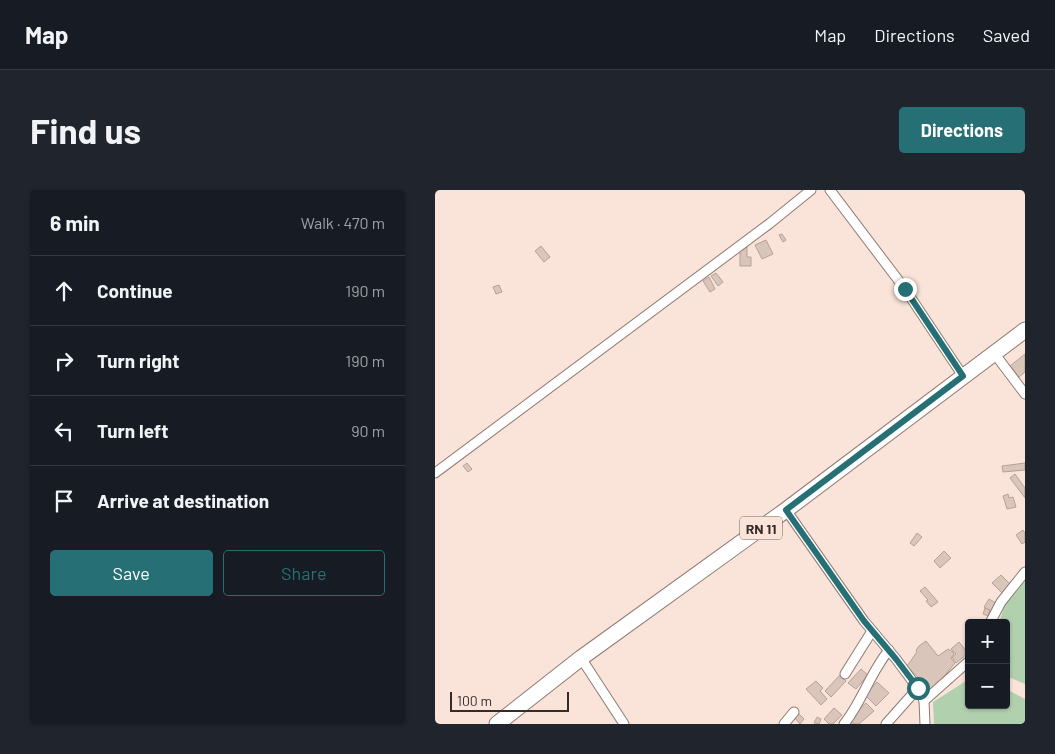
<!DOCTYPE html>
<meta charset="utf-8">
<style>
body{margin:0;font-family:Barlow,sans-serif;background:#20242c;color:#f1f3f6}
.controls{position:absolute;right:15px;bottom:15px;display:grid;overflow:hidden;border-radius:5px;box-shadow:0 1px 4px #0004}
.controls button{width:45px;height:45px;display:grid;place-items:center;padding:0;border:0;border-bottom:1px solid #363941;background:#171b24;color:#f1f3f6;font:25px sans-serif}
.scale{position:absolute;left:15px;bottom:12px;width:119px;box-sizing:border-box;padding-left:5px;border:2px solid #352c29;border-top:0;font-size:14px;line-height:18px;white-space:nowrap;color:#352c29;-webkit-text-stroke:4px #fae4da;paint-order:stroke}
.stop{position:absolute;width:15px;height:15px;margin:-11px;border:4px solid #267075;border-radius:50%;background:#fff}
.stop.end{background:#267075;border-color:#fff;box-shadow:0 1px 5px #0008}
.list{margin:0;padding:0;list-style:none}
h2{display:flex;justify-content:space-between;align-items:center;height:65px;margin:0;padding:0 20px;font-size:21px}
h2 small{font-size:16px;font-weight:400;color:#9ea1a6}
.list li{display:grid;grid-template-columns:32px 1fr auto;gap:15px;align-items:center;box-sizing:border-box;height:70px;padding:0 20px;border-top:1px solid #363941}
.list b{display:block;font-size:19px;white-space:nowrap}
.list em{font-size:16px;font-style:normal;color:#9ea1a6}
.actions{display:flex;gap:10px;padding:15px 20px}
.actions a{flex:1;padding:11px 0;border:1px solid #267075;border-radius:5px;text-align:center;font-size:18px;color:#267075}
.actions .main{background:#267075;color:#fff}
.icon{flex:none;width:28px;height:28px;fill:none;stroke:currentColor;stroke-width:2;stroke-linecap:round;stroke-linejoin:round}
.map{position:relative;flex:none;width:590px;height:534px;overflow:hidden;border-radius:5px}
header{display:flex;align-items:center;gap:30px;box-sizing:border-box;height:70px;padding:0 25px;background:#171b24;border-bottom:1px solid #363941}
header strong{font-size:24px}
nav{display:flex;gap:28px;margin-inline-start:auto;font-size:18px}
.intro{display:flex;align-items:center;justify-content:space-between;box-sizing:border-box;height:120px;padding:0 30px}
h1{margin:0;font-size:35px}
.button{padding:12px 22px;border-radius:5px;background:#267075;color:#fff;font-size:18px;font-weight:700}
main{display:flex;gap:30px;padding:0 30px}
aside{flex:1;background:#171b24;border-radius:5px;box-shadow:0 1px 4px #0004}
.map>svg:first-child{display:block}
.green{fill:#b1d1ae}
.building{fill:#dac5bb;stroke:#b6a198}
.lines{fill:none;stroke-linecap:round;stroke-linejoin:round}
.minor-casing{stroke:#8e7b71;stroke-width:11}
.primary-casing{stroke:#8e7b71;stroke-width:17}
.minor{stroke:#fff;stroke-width:9}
.primary{stroke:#fff;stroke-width:15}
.route{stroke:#267075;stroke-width:6}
.labels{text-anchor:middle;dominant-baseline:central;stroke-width:5;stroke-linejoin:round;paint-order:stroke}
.shield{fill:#fae4da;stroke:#70635e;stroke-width:1}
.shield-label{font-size:14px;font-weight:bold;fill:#352c29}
</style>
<header>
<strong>Map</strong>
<nav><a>Map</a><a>Directions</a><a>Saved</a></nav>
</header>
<div class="intro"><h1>Find us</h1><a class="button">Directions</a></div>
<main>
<aside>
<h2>6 min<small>Walk · 470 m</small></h2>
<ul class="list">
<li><svg class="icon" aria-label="ahead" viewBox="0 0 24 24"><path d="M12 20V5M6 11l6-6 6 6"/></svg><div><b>Continue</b></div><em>190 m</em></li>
<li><svg class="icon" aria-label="right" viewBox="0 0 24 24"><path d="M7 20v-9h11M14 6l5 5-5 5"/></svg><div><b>Turn right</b></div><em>190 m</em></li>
<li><svg class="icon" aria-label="left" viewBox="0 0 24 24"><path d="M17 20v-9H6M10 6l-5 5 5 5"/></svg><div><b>Turn left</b></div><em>90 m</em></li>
<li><svg class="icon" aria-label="arrive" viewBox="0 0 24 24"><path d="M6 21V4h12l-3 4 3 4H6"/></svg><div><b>Arrive at destination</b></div></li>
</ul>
<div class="actions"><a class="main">Save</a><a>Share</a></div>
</aside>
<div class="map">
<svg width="590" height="534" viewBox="0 0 590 534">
<rect width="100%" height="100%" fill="#fae4da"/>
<g class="green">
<polygon points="590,376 590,494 571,486 571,433 564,433 571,410"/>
<polygon points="534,489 534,515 571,515 571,499 590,509 590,534 499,534 498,512"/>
</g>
<g class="building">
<polygon points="347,44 351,50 348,52 344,45"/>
<polygon points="331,50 338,64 327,69 320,55"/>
<polygon points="106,56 115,67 109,72 100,61"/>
<polygon points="305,57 312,57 312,67 316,67 316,76 305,76"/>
<polygon points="281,83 288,92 283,96 276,86"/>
<polygon points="274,87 280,99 275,102 268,91"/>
<polygon points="64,95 67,102 61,104 58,97"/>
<polygon points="590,164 590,182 584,187 575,176"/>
<polygon points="32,273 37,279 33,282 28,276"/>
<polygon points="590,273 590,280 568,282 567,276"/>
<polygon points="580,284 590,298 590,308 575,288"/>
<polygon points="573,304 574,308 578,307 581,317 572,319 568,306"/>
<polygon points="588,340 590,343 590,352 587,354 581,345"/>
<polygon points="482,343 487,347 479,356 475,353"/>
<polygon points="509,361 516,368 505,378 499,371"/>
<polygon points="566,385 576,395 567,403 557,393"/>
<polygon points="490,397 503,412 496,417 491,411 493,410 485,401"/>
<polygon points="554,409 561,413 556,421 549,417"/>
<polygon points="550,418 555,420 553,426 548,424"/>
<polygon points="491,451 503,466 513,459 518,462 519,464 516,468 520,473 502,495 495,500 472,476 482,462 481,460 484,456"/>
<polygon points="524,452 533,463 521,473 517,467 521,464 516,459"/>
<polygon points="426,479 433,485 421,499 413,493"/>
<polygon points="405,485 411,491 396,507 390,501"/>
<polygon points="381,491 388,498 385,501 392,509 386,515 371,499"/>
<polygon points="442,492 454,503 441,516 430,505"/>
<polygon points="431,513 439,521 424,534 416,534 412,530"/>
<polygon points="399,518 407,525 398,534 394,534 389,529"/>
<polygon points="362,522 369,529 365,534 358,526"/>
<polygon points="382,527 386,529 384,534 379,533"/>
</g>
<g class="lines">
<g class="minor-casing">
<g id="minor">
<polyline points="395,0 470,99 528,186"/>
<polyline points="559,163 590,204"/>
<polyline points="0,283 334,34 376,0"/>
<polyline points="351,320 429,431 461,469 487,504 489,511 490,534"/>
<polyline points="555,433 566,412 590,382"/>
<polyline points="146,468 189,534"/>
<polyline points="410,484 437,441"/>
<polyline points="489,511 534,471"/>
<polyline points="349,534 359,522"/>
<path d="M409,534c18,-22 26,-51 45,-74"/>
<polyline points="451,534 483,498"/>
</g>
</g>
<g class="primary-casing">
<polyline id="primary" points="62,534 146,468 351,320 590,140"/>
</g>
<use href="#minor" class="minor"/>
<use href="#primary" class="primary"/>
</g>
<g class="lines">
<polyline class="route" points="470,99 528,186 351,320 429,431 461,469 483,498"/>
</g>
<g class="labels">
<rect class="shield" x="305" y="326.5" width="42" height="23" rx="4"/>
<g class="shield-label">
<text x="326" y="338">RN 11</text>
</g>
</g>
</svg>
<div class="controls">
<button>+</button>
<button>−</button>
</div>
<div class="scale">100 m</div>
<div class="stop" style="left:483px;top:498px"></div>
<div class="stop end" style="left:470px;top:99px"></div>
</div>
</main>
